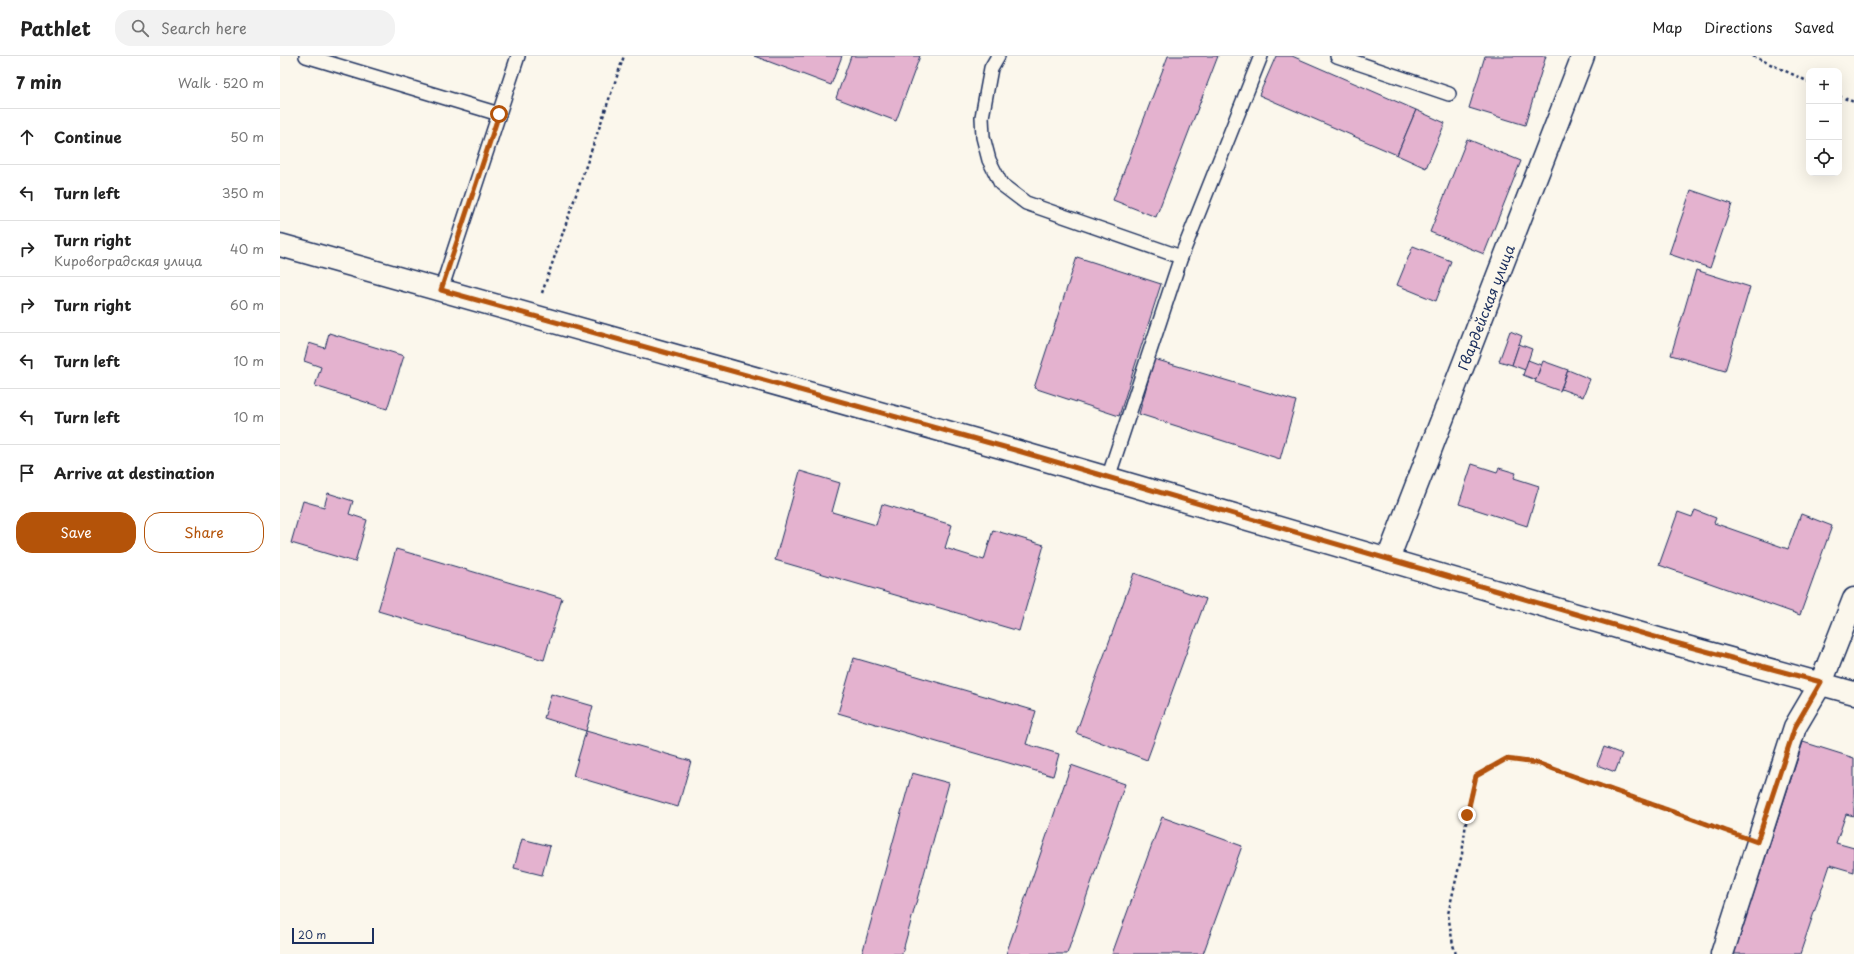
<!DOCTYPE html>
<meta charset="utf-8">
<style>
body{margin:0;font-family:"Playpen Sans",sans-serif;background:#f2f2f2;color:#222}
.controls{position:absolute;right:12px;top:12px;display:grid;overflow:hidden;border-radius:8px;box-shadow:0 4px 16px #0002}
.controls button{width:36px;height:36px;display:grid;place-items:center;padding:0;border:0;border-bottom:1px solid #e0e0e0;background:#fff;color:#222;font:20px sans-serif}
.scale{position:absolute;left:12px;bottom:10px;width:82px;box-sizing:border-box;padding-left:4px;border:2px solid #1b2f5e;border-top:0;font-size:11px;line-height:14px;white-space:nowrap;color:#1b2f5e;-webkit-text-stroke:3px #fbf7ec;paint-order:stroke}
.stop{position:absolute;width:12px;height:12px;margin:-9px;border:3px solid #b45309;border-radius:50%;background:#fff}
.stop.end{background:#b45309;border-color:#fff;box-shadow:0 1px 4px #0008}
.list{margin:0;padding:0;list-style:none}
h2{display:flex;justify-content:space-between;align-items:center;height:52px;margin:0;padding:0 16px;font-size:17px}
h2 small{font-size:13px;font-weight:400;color:#767676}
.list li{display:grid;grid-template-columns:26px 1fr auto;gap:12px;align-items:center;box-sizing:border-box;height:56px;padding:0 16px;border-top:1px solid #e0e0e0}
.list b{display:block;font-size:15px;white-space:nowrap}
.list p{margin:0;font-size:13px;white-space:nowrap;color:#767676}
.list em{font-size:13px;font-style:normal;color:#767676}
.actions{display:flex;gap:8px;padding:12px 16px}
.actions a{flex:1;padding:9px 0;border:1px solid #b45309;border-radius:16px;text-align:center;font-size:14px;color:#b45309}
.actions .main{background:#b45309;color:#fff}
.icon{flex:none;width:22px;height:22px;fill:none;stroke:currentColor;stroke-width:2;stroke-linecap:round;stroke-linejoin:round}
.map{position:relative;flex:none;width:1574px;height:898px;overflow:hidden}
header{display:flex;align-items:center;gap:24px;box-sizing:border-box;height:56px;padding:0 20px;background:#fff;border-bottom:1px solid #e0e0e0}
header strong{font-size:19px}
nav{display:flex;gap:22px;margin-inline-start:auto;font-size:14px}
.search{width:280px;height:36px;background:#f2f2f2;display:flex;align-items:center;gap:10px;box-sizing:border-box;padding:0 14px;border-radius:16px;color:#767676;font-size:15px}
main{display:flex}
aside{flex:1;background:#fff}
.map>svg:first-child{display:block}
.building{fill:#e4b2cf;stroke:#1b2f5e}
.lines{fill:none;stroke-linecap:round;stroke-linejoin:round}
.lane-casing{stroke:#1b2f5e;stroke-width:16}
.street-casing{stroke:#1b2f5e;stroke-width:25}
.primary-casing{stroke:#1b2f5e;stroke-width:25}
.path{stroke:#1b2f5e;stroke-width:2.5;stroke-dasharray:3 3;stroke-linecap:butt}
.lane{stroke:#fbf7ec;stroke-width:13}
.street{stroke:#fbf7ec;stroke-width:22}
.primary{stroke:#fbf7ec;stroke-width:22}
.route{stroke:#b45309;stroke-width:5}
.labels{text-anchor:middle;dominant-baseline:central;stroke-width:3.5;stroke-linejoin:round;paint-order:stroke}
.street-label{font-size:14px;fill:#1b2f5e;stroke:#fbf7ec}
</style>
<header>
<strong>Pathlet</strong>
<div class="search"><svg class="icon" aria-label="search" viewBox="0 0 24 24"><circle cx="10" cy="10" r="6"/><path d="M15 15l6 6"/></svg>Search here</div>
<nav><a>Map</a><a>Directions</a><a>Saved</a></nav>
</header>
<main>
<aside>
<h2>7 min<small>Walk · 520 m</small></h2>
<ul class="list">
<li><svg class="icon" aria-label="ahead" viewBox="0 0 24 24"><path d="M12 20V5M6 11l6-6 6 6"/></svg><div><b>Continue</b></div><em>50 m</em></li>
<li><svg class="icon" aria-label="left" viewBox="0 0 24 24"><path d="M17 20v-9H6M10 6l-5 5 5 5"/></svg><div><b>Turn left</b></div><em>350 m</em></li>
<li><svg class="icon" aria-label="right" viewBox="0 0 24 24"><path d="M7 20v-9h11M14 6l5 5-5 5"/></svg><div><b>Turn right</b><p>Кировоградская улица</p></div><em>40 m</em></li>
<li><svg class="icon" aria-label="right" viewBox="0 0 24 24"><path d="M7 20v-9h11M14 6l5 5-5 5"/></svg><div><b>Turn right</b></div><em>60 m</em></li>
<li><svg class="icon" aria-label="left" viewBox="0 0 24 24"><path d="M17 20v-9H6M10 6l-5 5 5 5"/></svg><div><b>Turn left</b></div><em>10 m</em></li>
<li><svg class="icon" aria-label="left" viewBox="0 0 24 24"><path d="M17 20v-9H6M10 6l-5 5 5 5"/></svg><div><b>Turn left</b></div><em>10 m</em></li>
<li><svg class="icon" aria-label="arrive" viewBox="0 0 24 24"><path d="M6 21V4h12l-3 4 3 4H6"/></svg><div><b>Arrive at destination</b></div></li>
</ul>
<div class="actions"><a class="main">Save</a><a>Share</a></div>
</aside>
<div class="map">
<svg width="1574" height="898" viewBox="0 0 1574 898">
<rect width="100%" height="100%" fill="#fbf7ec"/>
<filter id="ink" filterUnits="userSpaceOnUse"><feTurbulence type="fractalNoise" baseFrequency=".025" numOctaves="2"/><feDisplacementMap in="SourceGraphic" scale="8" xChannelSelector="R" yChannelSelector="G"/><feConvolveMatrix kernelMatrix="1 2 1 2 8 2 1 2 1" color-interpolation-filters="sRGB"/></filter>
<g filter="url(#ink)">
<g class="building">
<polygon points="474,0 562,0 551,29"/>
<polygon points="571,0 640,0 616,65 556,42"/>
<polygon points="888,0 938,0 876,161 833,144"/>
<polygon points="996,0 1012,0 1136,54 1117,99 979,39"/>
<polygon points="1205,0 1266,0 1245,69 1189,52"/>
<polygon points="1136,54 1165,67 1146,112 1117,99"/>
<polygon points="1187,83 1241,105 1204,198 1150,176"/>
<polygon points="1411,134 1452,148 1430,212 1389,198"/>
<polygon points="1133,190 1171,205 1156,245 1117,229"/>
<polygon points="797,201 881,228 839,360 754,332"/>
<polygon points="1416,214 1470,231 1445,315 1391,299"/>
<polygon points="1230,275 1242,280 1232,309 1219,305"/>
<polygon points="49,277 124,300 107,353 35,330 41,311 24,305 29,287 45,292"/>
<polygon points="1239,288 1252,293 1245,314 1232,309"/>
<polygon points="874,303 1016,345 1000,403 859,358"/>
<polygon points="1248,304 1261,309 1256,324 1243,319"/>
<polygon points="1263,305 1288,314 1280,335 1255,326"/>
<polygon points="1288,314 1310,323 1303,341 1281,333"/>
<polygon points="1192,408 1217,416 1219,412 1236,417 1234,422 1259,430 1247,470 1179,448"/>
<polygon points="520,415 560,427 552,456 596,469 602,448 672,469 665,492 704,504 713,474 764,489 739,575 495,504"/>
<polygon points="48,437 73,445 69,458 87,464 75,506 11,487 23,445 44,451"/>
<polygon points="1415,454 1436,462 1434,467 1508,493 1521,458 1552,470 1520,559 1379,509 1398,456 1412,461"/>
<polygon points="116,493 282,542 264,604 98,555"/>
<polygon points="854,517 926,543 867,704 796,677"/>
<polygon points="574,602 756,655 746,688 779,698 773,720 558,657"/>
<polygon points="271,638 313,650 306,675 264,662"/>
<polygon points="306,675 411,705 398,751 293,720"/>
<polygon points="1523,686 1574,702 1574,760 1566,758 1556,787 1574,792 1574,816 1550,809 1520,898 1454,898"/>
<polygon points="1324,691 1342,698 1335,716 1317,709"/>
<polygon points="791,709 845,728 787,898 726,898"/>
<polygon points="632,717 669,727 622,898 582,898"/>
<polygon points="882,761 962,790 923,898 832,898"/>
<polygon points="242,783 270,790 262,819 234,812"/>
</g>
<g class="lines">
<g class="lane-casing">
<g id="lane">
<polyline points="26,0 219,58"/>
<polyline points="718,0 711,12 702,61 703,81 709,104 721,128 746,147 901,201"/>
<polyline points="1057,0 1169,38"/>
<polyline points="161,234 238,0"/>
<polyline points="828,422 901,201 981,0"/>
</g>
</g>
<g class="street-casing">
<g id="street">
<path id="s1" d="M1108,503l195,-503"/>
<polyline points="1442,898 1515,671 1541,627 1574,543"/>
</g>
</g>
<g class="primary-casing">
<polyline id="primary" points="0,189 735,395 1392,587 1574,637"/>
</g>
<g class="path">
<polyline points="1473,0 1529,26"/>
<polyline points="1559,40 1574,46"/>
<polyline points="262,237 344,0"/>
<polyline points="1176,898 1173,889 1168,858 1182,798 1187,759 1196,720 1226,703 1257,707 1455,778"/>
</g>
<use href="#lane" class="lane"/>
<use href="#street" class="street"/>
<use href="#primary" class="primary"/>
</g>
</g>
<g class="lines" filter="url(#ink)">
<polyline class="route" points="219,58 161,234 735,394 1392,586 1541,626 1515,671 1477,786 1257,707 1226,703 1196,720 1187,759"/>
</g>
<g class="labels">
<g class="street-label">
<text stroke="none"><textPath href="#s1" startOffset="270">Гвардейская улица</textPath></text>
</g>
</g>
</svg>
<div class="controls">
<button>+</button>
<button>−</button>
<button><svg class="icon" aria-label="locate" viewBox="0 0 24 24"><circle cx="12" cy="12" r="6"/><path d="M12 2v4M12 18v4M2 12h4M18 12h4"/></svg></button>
</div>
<div class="scale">20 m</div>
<div class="stop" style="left:219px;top:58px"></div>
<div class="stop end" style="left:1187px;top:759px"></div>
</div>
</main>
